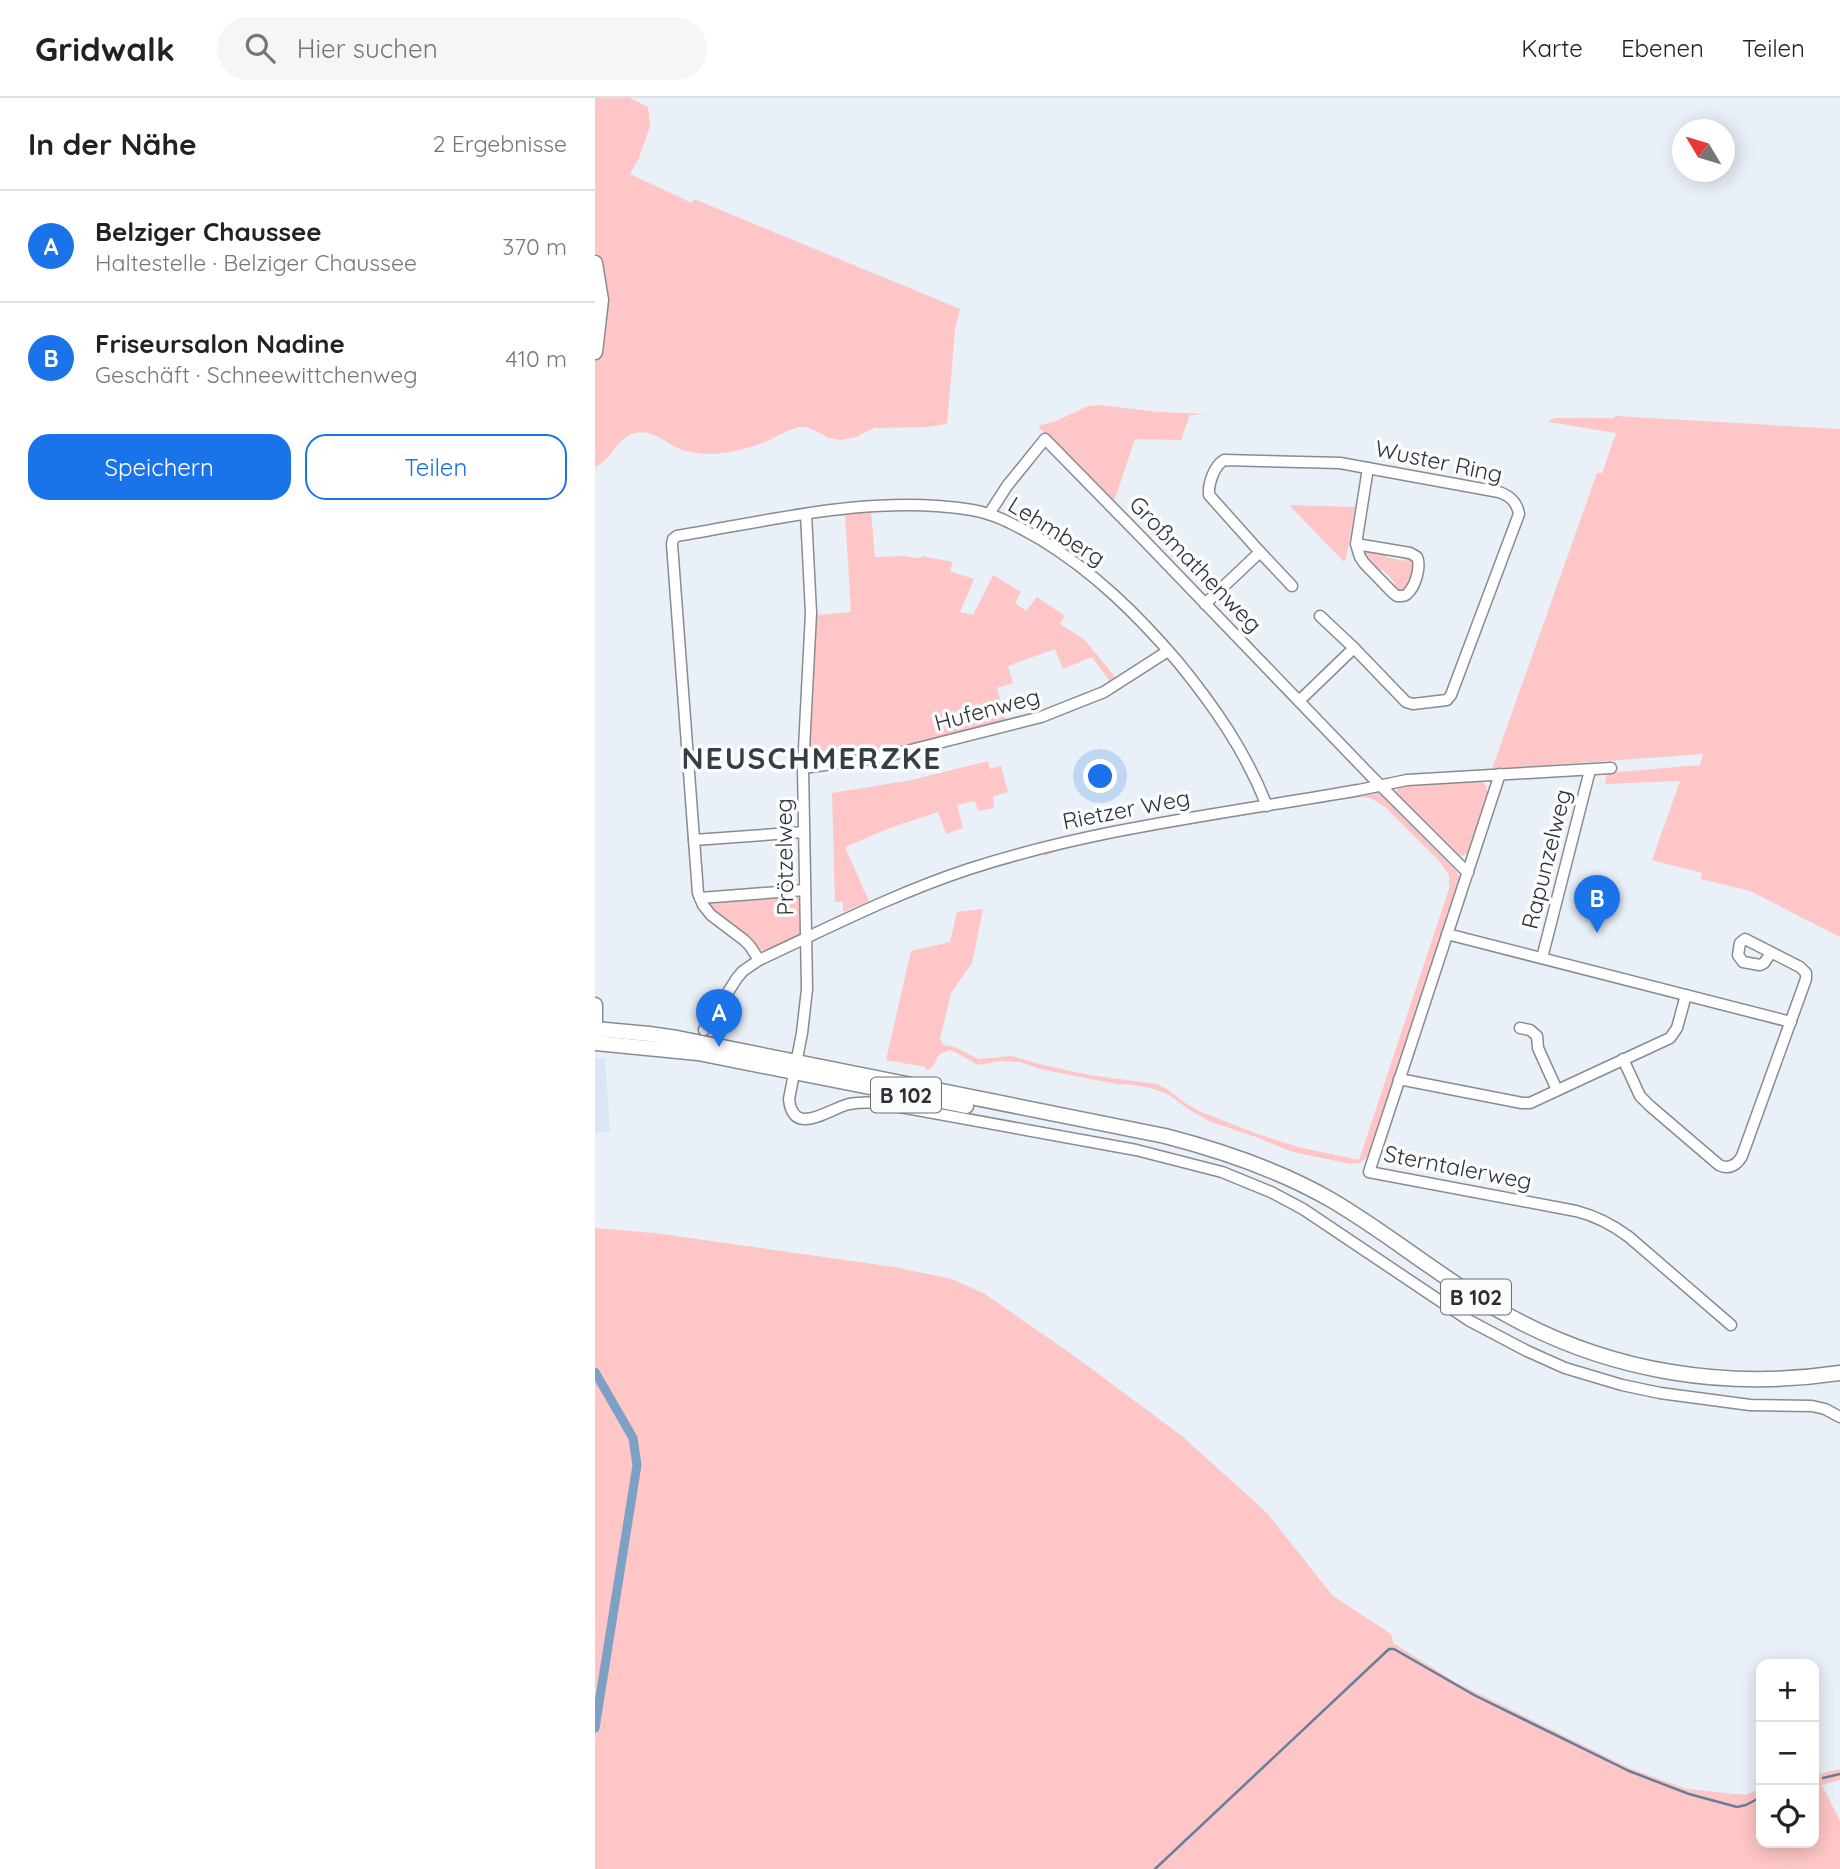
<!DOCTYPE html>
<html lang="de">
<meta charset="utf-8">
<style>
body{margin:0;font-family:Quicksand,sans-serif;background:#f6f6f6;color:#222}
.controls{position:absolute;right:21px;bottom:21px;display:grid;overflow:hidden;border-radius:14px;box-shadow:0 4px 18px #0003}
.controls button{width:63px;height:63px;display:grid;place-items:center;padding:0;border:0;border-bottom:2px solid #e0e0e0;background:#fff;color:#222;font:35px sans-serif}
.compass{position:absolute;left:1077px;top:21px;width:63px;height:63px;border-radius:50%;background:#fff;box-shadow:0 4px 18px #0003;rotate:308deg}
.you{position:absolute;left:506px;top:679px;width:24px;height:24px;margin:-18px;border:5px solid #fff;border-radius:50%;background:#1a73e8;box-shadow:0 0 0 10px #1a73e833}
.badge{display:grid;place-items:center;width:46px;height:46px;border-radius:50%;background:#1a73e8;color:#fff;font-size:23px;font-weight:700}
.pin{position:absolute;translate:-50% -58px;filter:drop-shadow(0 2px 4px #0008)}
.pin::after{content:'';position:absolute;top:37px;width:24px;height:21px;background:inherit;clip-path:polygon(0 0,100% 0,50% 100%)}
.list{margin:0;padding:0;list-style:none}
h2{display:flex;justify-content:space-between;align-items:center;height:91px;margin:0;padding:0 28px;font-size:30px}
h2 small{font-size:23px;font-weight:400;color:#767676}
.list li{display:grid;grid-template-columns:46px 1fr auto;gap:21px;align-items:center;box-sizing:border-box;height:112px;padding:0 28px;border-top:2px solid #e0e0e0}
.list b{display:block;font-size:26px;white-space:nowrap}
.list p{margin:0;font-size:23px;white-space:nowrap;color:#767676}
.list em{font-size:23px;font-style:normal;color:#767676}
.actions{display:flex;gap:14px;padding:21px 28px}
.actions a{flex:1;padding:16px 0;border:2px solid #1a73e8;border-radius:21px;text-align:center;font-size:24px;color:#1a73e8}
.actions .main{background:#1a73e8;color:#fff}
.icon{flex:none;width:38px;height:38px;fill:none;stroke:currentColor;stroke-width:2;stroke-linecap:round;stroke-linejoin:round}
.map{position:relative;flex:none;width:1245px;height:1771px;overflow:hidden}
header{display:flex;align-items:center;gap:42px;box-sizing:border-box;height:98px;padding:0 35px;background:#fff;border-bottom:2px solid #e0e0e0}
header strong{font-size:33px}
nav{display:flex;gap:38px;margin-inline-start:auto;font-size:24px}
.search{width:490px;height:63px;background:#f6f6f6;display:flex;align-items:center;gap:18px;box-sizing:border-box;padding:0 24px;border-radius:38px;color:#767676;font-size:26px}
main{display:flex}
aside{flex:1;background:#fff}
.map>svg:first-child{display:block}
.built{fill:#dae6f3}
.green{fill:#fec6c6}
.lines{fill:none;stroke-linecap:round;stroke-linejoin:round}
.stream{stroke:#657f9a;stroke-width:2.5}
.canal{stroke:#7ca1c5;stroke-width:9}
.minor-casing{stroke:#868c92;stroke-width:13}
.major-casing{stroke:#868c92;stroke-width:17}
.minor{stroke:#fff;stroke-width:10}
.major{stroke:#fff;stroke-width:14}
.labels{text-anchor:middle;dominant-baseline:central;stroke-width:7;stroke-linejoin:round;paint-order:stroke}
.shield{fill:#fbfcfe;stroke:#6c6e71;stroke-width:2}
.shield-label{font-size:21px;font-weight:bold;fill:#2e3134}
.street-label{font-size:23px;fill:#2e3134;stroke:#fbfcfe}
.district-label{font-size:30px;font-weight:bold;letter-spacing:2px;fill:#373d42;stroke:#fbfcfe}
</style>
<header>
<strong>Gridwalk</strong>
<div class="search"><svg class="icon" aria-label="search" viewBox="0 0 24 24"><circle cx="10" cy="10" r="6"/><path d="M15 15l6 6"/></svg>Hier suchen</div>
<nav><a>Karte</a><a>Ebenen</a><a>Teilen</a></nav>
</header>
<main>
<aside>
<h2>In der Nähe<small>2 Ergebnisse</small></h2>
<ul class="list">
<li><span class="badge">A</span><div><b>Belziger Chaussee</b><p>Haltestelle · Belziger Chaussee</p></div><em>370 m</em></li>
<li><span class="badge">B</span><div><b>Friseursalon Nadine</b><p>Geschäft · Schneewittchenweg</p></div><em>410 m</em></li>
</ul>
<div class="actions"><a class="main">Speichern</a><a>Teilen</a></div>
</aside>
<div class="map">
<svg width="1245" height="1771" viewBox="0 0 1245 1771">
<rect width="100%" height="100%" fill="#e9f0f7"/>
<polygon class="built" points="0,960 10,960 15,1034 0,1035"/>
<g class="green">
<path d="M0,0h35l18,9 2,19 -11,32 -9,16 62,29 2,-4 266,110 -5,21 -8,94 -21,3 -52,1 -18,9 -15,3 -12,-2 -22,-11h-8c-11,3 -20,8 -30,13 -22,10 -50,16 -73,13 -7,-1 -15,-3 -21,-6 -12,-7 -24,-18 -40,-14 -19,5 -23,27 -40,34z"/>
<polygon points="505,307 563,314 613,316 595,317 586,342 540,341 518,406 443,328 461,323 493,308"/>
<polygon points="1020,318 1245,331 1245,839 1155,793 1106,781 1107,775 1057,762 1085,683 1010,686 1012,675 1105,667 1108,656 897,671 1002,375 1007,375 1021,335 954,324 956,321 960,320 1020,320"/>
<polygon points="694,407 760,409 751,461 749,464"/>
<polygon points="276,413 280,459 311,458 312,459 326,460 327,458 358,464 355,473 379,481 365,514 378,517 398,477 426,494 420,505 431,513 442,499 470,518 465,526 490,542 521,580 515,584 497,559 468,571 460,551 413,568 418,585 402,590 411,622 308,648 272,655 213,663 221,517 256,514 250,415"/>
<polygon points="772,452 792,454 791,459 808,463 814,458 821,465 812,492 805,494 797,489 800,485 788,472 781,472 769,457"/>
<polygon points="393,663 395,671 406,668 413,694 398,698 399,710 383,713 380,703 362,707 368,730 351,736 343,714 292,731 250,749 274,803 248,814 248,804 240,804 237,695 317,682"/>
<path d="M886,683l5,4 2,10 -18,54c-4,7 -9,8 -16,5l-58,-61 1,-5 5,-4z"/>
<path d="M781,693l8,6 71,73 4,6 -1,10 -89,269 -9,8 -9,1 -59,-12 -36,-15 -45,-15 -20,-11 -22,-16 -15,-6 -19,-4 -18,-1 -77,-15 -20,-7 -19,-1 -23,4 -23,-13 -5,-2 -10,4c-6,6 -4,15 -14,16v-3l-40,-7 25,-109 39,-9 7,-30 26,-3 -11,54 -21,30 -11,46 4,6 11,2 23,12 34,-3 27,8 50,11 67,9 11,5 18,14 16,9 54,21 43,14 61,13 90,-271v-14l-8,-12 -56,-56 -13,-8 -8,-2 -44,5 -228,40 -24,5 -24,9 -1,-5 30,-8z"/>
<polygon points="208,795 208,831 203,840 170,853 163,851 119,816 112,803"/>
<polygon points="0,1130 60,1135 299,1169 357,1181 390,1196 482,1260 588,1339 672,1415 738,1498 796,1536 798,1545 862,1585 1034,1670 1092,1691 1151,1697 1166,1690 1166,1745 1219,1745 1219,1677 1245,1671 1245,1682 1227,1687 1245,1723 1245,1771 0,1771"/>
</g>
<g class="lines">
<g class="stream">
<polyline points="1228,1680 1245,1676"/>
<polyline points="560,1771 794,1551 799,1551 879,1597 1034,1673 1094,1696 1142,1709 1151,1707 1166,1699"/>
</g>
<polyline class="canal" points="0,1274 38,1340 42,1367 0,1630"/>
<g class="minor-casing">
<g id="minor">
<path d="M211,416l5,99 -8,155 4,221 -5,44 -13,66c4,39 40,10 60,5 12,-2 23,-2 35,0l252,46 86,22 49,20 32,17 167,112 57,30 38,17 57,17 38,8 90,12 62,1 13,3 15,8"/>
<polyline points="394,416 412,388 450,341 547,440 777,679 873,775"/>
<path d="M761,446l4,13 4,6 29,30 4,3c6,0 8,1 12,-4 7,-8 12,-26 8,-35l-7,-4 -54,-9 12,-76"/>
<polyline points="665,454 697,488"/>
<path d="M610,506l55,-52 -51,-57c-1,-11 5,-29 15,-35l116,3 159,29c11,4 18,10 20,22l-68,181 -4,5 -34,4 -7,-2 -52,-54"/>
<polyline points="704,603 759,550 725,518"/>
<polyline points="208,670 288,659 446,619 509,594 573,553"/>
<path d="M905,676l-131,398 207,39c20,5 37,14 53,26l102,88"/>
<polyline points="99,742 209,734"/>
<polyline points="105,800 210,792"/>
<polyline points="852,836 1196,924"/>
<polyline points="947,860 995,672"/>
<path d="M164,862l-9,-14 -6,-6 -33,-25 -8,-10 -5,-12 -26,-349 1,-5 4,-3c97,-16 197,-42 295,-26 25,4 46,17 68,29 54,33 97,75 138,123 36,44 68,90 89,144"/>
<polyline points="925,930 935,932 942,938 943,950 962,992"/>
<path d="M109,932l33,-52 6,-7 16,-11c69,-32 137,-67 210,-91 126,-41 259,-56 390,-79l48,-10 204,-12"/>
<path d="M1028,961l17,37 10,10 69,59c10,5 18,0 23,-9l64,-177v-6l-6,-6 -55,-28 -5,4 -2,12 5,7 17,3 4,-2 7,-10"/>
<polyline points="804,981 927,1005 935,1005 1075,940 1082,930 1091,897"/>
</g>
</g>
<g class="major-casing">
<g id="major">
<polyline points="0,165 6,202 0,254"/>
<polyline points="0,907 0,939"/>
<path d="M0,931l54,5 28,4 488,98c58,15 115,34 168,65 61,36 115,83 178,116 101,55 215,73 329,56"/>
<polyline points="0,945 103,955 371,1008"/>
</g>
</g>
<use href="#minor" class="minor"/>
<use href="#major" class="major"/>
</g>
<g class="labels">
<g class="shield">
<rect x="276" y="979.5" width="70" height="35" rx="5"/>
<rect x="846" y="1181.5" width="70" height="35" rx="5"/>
</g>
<g class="shield-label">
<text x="311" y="997">B 102</text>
<text x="881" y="1199">B 102</text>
</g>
<g class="street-label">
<text transform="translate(844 363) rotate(12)">Wuster Ring</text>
<text transform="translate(462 433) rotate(32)">Lehmberg</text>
<text transform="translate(601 466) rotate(46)">Großmathenweg</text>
<text transform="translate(392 611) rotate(-15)">Hufenweg</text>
<text transform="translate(531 711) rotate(-11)">Rietzer Weg</text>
<text transform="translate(189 759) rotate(-91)">Prötzelweg</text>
<text transform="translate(951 761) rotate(-76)">Rapunzelweg</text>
<text transform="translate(863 1069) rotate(11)">Sterntalerweg</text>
</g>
<g class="district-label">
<text x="217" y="660">NEUSCHMERZKE</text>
</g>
</g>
</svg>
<div class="controls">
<button>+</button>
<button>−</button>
<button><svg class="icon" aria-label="locate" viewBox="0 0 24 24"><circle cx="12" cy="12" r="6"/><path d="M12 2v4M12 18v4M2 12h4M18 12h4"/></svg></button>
</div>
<svg class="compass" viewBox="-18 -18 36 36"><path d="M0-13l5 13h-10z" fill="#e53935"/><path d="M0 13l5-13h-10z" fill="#767676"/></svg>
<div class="you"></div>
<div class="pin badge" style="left:124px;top:949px">A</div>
<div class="pin badge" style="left:1002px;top:835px">B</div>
</div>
</main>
